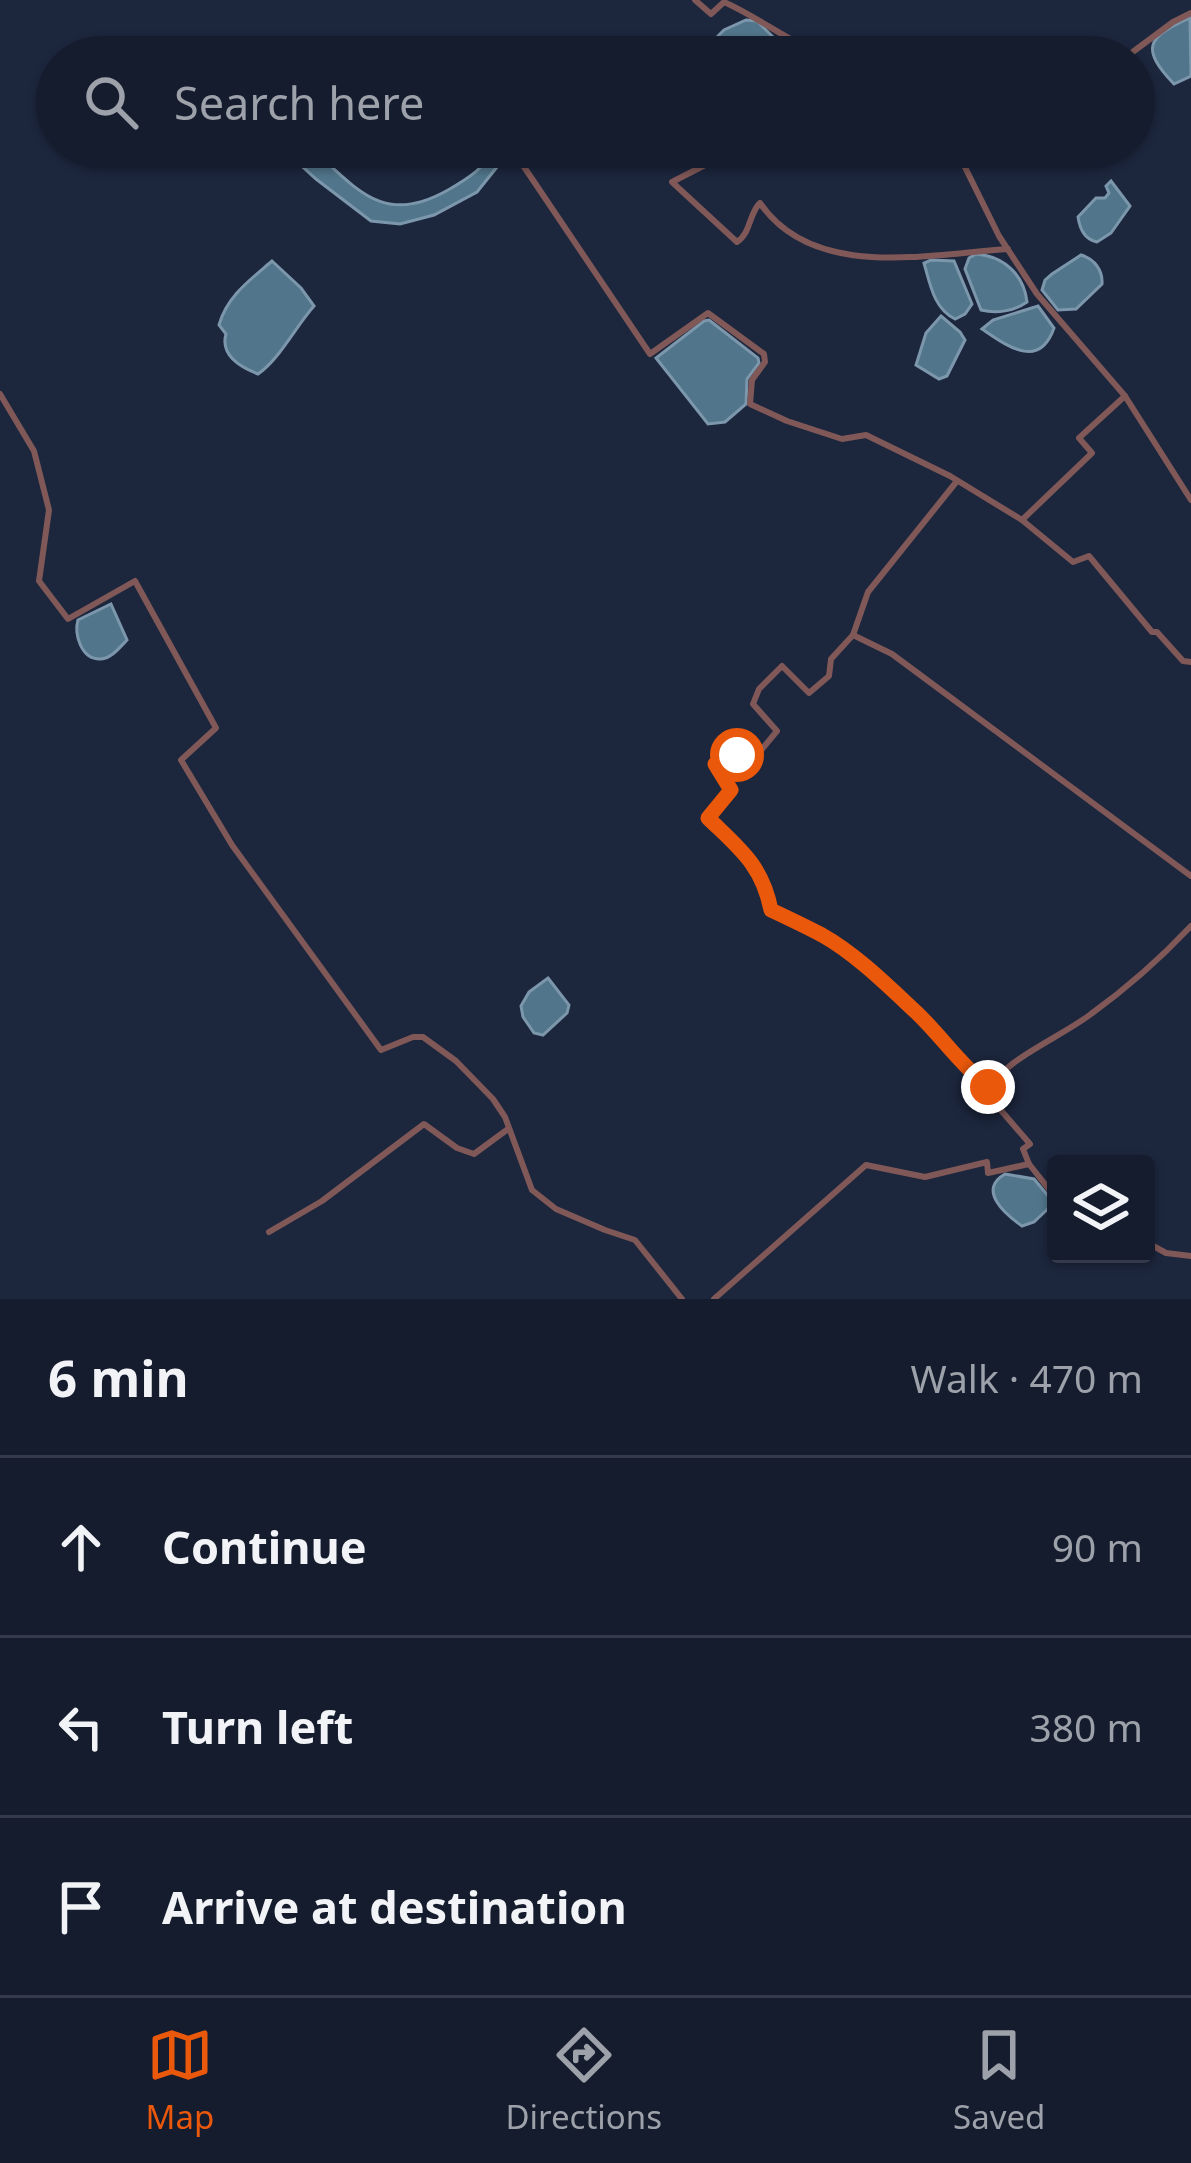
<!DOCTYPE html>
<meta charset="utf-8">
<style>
body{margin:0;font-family:"Noto Sans",sans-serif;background:#22293a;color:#f1f3f6}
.controls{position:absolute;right:36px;bottom:36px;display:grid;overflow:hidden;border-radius:12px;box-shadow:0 3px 9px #0004}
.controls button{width:108px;height:108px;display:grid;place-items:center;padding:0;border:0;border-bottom:3px solid #343a4a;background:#151c2e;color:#f1f3f6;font:60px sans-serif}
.stop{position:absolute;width:36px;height:36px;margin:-27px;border:9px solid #ea580c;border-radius:50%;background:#fff}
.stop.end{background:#ea580c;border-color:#fff;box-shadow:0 3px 12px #0008}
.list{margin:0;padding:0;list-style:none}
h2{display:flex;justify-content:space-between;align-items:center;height:156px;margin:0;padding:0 48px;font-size:51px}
h2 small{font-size:39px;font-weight:400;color:#9da1aa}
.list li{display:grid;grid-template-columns:78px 1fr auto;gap:36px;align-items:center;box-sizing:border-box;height:180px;padding:0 48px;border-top:3px solid #343a4a}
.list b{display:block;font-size:45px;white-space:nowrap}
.list em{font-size:39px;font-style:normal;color:#9da1aa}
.icon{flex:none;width:66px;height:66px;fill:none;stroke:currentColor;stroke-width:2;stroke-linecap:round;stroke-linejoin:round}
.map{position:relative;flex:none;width:1191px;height:1299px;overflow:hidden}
.search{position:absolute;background:#151c2e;box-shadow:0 3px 9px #0004;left:36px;right:36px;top:36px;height:132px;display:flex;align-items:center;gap:30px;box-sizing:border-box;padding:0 42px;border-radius:66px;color:#9da1aa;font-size:45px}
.sheet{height:696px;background:#151c2e}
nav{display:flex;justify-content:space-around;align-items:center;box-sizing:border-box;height:168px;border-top:3px solid #343a4a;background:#151c2e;font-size:33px;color:#9da1aa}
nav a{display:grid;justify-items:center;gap:6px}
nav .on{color:#ea580c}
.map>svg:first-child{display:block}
.water{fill:#51758b;stroke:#7c97ab;stroke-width:3}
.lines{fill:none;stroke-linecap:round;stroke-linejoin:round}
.street{stroke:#7f5857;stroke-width:6}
.route{stroke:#ea580c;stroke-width:15}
</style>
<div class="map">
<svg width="1191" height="1299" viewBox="0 0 1191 1299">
<rect width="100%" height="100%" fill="#1c263d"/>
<g class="water">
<path d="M1190,18l1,58 -17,8c-34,-36 -27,-47 16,-66z"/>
<path d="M746,20l11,1 17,17 -17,19c-19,0 -33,0 -41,-19l8,-8z"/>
<path d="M281,147h29c47,42 73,80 138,43 21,-12 36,-22 49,-43h16l-36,45 -43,23 -34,9 -29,-3 -55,-42z"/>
<path d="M1111,181l19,25 -19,27 -14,9c-13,-3 -17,-13 -19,-25l18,-19h9l4,-5 -3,-7z"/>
<path d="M976,254c28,2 48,21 51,48 -13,9 -30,12 -46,8l-16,-41 4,-11z"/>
<path d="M1081,255c14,4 22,16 21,29l-26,25 -18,1 -16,-20 3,-10 7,-6z"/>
<path d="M931,260l23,1 18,43 -7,10 -10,5c-21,-10 -25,-35 -31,-56z"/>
<path d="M272,261l29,27 13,18c-18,20 -35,54 -56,68 -18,-7 -38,-19 -32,-40l-7,-9c8,-29 31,-45 53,-64z"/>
<path d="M1038,306l16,22c-15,43 -48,17 -72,1l11,-9z"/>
<polygon points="941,316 960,332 965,340 947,376 939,379 916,365 926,333"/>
<polygon points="709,320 758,358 759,363 747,379 746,404 725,422 708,424 656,358 704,321"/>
<path d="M111,604l16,36c-7,7 -15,18 -26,19 -20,1 -27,-25 -23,-39z"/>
<polygon points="548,978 569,1005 567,1013 543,1035 534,1033 523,1017 521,1006 529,992"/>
<path d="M1005,1174l29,5 20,24 -20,19 -12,4c-17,-12 -45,-36 -17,-52z"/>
</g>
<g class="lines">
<g class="street">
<path d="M695,0l16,14 13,-12c36,16 66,41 103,55"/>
<polyline points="582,45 597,57"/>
<polyline points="1126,57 1173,22 1191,13"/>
<path d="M689,147l18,17 -35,18 65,60c14,-9 12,-29 23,-39 53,78 169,51 248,46"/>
<polyline points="955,147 999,236 1037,294 1125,396 1191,500"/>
<polyline points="514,152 650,354 708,313 764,354 765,362 752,380 750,404 787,421 842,439 866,435 950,476 1022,520 1092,453 1079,438 1125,396"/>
<polyline points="0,394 34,451 49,510 39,581 68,619 135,581 216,728 181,760 232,845 381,1050 413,1037 423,1037 456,1061 493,1099 505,1117 532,1190 556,1209 605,1230 635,1240 682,1299"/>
<path d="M957,481l-89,111 -15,43 -22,24 -2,17 -20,17 -27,-27 -23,23 -6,15 24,27 -19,23 -10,-8 -11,9 -6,-3 -16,12 17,26 -24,28c32,31 53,47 63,92 17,8 34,16 51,25 34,19 66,51 95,78 25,24 43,51 71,74"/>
<polyline points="1022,520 1073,562 1089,556 1152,632 1157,632 1183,661 1191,662"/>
<polyline points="853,635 892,654 1191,876"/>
<path d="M1056,1198l-27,-34 -6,-15 7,-5 -44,-51c17,-34 74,-55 105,-79 36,-26 69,-55 100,-88"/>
<polyline points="269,1232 322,1201 424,1124 457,1148 474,1154 508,1129"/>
<polyline points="1146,1242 1166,1253 1191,1256"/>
<polyline points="714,1299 866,1165 925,1177 987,1162 988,1173 1029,1164"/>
</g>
</g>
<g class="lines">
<path class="route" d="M737,755l-6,-3 -16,12 16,26 -23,28c32,31 54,47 63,92 17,8 34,16 51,25 34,19 66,51 95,78 25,24 42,50 71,74"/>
</g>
</svg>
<div class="controls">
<button><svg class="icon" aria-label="layers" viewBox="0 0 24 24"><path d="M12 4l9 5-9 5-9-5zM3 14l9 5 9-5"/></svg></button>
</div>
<div class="stop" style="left:737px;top:755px"></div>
<div class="stop end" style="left:988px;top:1087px"></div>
<div class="search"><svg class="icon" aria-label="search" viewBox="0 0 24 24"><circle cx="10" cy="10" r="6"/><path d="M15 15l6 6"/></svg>Search here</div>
</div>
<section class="sheet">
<h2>6 min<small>Walk · 470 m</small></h2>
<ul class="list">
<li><svg class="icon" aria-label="ahead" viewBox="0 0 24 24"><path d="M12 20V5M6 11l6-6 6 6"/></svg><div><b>Continue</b></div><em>90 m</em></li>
<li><svg class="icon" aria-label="left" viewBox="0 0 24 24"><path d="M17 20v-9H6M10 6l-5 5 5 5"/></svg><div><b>Turn left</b></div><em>380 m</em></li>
<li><svg class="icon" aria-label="arrive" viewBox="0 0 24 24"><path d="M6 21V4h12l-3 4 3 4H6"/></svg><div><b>Arrive at destination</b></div></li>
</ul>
</section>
<nav>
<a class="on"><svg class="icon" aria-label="map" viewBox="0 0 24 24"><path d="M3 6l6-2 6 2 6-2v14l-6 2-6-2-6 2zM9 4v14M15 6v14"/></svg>Map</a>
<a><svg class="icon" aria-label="directions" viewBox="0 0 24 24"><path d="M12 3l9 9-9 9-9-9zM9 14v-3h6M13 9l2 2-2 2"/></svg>Directions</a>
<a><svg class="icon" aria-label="saved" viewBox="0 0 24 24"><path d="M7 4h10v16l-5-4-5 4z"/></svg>Saved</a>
</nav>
